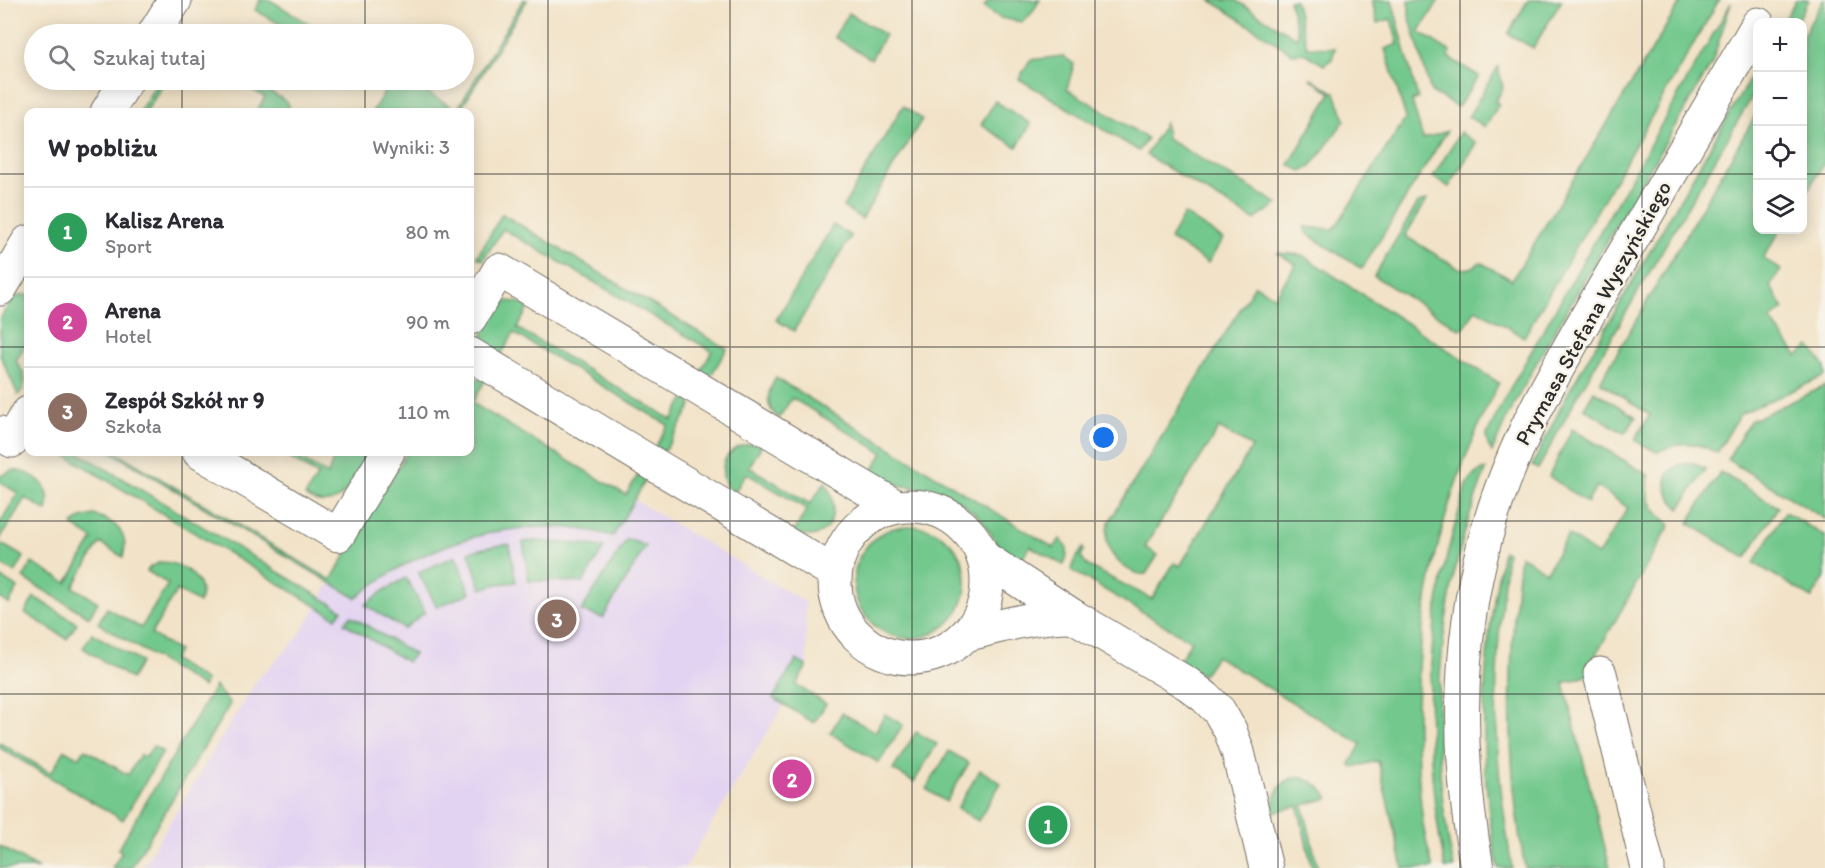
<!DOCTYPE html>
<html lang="pl">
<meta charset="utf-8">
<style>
body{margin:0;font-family:Itim,sans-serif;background:#f2f2f3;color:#2b2b33}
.controls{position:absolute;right:18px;top:18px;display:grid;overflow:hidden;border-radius:12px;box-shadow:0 3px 15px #0003}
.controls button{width:54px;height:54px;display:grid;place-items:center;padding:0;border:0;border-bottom:2px solid #e1e1e2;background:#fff;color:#2b2b33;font:30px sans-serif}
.you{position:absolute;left:1104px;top:438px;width:21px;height:21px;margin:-15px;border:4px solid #fff;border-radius:50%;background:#1a73e8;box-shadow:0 0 0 9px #1a73e833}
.badge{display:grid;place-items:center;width:39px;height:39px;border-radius:50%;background:#111827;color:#fff;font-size:20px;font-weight:700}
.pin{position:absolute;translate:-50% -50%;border:3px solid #fff;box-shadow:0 2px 6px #0006}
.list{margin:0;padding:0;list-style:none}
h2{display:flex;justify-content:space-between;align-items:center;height:78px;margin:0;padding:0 24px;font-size:26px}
h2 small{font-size:20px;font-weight:400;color:#7c7c81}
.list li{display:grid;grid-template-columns:39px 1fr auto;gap:18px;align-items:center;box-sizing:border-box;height:90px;padding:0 24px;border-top:2px solid #e1e1e2}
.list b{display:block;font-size:22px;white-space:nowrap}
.list p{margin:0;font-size:20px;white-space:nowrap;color:#7c7c81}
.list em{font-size:20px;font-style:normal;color:#7c7c81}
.icon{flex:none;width:33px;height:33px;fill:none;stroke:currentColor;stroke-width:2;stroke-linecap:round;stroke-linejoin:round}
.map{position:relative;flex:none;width:1825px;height:868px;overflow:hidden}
.search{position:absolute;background:#fff;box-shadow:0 3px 15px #0003;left:24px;top:24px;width:450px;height:66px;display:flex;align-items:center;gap:15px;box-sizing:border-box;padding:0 21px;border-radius:33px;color:#7c7c81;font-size:22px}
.panel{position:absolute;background:#fff;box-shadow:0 3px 15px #0003;left:24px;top:108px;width:450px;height:348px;border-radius:12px}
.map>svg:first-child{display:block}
.built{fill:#e3d3f2}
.green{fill:#72c88d;stroke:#4e7a5c;stroke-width:1.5}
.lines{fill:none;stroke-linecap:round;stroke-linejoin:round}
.minor-casing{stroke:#716b62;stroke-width:35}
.tertiary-casing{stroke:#716b62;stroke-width:35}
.minor{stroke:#fff;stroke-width:33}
.tertiary{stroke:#fff;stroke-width:33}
.grid{fill:none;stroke:#2b2b2b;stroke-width:1.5;stroke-opacity:0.55}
.labels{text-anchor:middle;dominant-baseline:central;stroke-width:5;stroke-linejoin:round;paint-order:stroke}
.street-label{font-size:22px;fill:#2b2b2b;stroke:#f7f3e8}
</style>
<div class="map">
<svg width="1825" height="868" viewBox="0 0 1825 868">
<rect width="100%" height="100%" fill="#f7f3e8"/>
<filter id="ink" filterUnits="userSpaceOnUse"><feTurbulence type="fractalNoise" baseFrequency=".0167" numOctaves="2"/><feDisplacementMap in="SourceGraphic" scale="12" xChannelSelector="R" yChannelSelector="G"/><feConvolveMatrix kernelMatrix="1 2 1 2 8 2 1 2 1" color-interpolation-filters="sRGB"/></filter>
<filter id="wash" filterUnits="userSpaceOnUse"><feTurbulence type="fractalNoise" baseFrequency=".008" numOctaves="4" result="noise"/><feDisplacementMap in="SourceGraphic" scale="24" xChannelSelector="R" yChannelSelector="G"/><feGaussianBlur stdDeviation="1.35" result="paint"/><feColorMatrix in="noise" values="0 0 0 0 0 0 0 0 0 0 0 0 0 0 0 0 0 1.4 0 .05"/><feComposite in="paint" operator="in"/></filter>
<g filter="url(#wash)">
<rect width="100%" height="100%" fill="#f2e3c8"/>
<polygon class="built" points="407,452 470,452 626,495 805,602 807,666 685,868 142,868 257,680 299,636"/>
<g class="green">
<polygon points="259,0 270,0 311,25 304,33 295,33 255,10 260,1"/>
<polygon points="523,0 527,0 459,112 372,112 387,88 374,80 406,80 457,110"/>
<polygon points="989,0 1040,0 1031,14 1022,22 1000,18 984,7"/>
<polygon points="1210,0 1235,0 1296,38 1298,34 1289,0 1295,0 1307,47 1335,48 1332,59 1324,65 1304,53 1293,54"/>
<polygon points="1372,0 1392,0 1418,98 1412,101 1423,139 1447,131 1362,269 1313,238 1307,233 1304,227 1334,229 1406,118 1385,49 1398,44 1391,19 1377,23"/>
<polygon points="1409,0 1439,0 1419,32 1451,52 1448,57 1479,76 1458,107 1431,92 1409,15"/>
<polygon points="1528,0 1562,0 1533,48 1508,34"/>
<path d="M1682,0h37l-195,337 -48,-28 -12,19 -5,1 -85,-53 44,-73 9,-3 -22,36 53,32c10,2 15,0 22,-6l32,18z"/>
<polygon points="1796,0 1809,0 1796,22 1783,22"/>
<polygon points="1823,0 1825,0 1825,163 1803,197 1803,36"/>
<polygon points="1731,3 1712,63 1547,344 1507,417 1492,452 1488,445 1486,437 1504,399"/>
<polygon points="849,13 885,35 871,59 834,37"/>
<polygon points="1063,56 1074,64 1067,89 1147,138 1139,151 1019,79 1030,60"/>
<polygon points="1757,66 1757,88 1578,395 1538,469 1532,466 1568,393"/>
<polygon points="1498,67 1503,88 1495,102 1499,104 1485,127 1468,117"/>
<polygon points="1311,78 1335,93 1345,120 1311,167 1301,171 1289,165 1331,93 1310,79"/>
<polygon points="159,80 166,80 146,112 139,112"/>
<polygon points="236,80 250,80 284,100 288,103 291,112 256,112 265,97"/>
<polygon points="995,101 1031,124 1017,147 981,125"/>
<polygon points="903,106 922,119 862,219 843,207"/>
<path d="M1757,113l1,117h23l-18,28 18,12 -11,16 14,23 -14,10 27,37 13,-10 15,21v9l-85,38 -23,39c-25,-13 -35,-11 -60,-1l-21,-11v-4l14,-22 -50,-33z"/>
<polygon points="1165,123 1167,139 1278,204 1254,220 1146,155"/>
<polygon points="1460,132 1476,143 1449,187 1433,177"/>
<polygon points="502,214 727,349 710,377 699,374 712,351 503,229 483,260 477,257"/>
<polygon points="1184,214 1223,239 1208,263 1170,239"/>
<polygon points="833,225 851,236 794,331 776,320"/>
<path d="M1277,253l25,2 197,128c-10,18 -18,36 -25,54 -52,121 -67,256 -51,386 2,15 6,30 10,45h-30l-25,-107 -25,6 -3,-3 11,-20 -145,-88 -13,19 -24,-14 12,-20 -120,-71 2,-7 10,-15 1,2 -3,7 7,9 64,33 22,-36 6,3 72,-119 -33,-19 -74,119 13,8 -12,19c-16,2 -36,-16 -39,-32 -1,-7 0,-14 2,-20l146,-237 20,12 21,-33z"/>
<path d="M21,295h7v45l-12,21c8,11 14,23 2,34l-18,-40v-36l12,-20z"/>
<polygon points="509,301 517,302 529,307 517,328 672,420 685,398 692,405 664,452 654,449 668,425 514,333 499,358 486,347 483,340 484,325 496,307"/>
<path d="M470,377l15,4 -13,22 154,92 13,-22 8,5 -34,58c-89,-25 -188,5 -257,62l-245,-146h5l215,128 76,-128h63z"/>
<path d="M776,378l278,170 6,-9c9,8 9,16 3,26l-33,-19 -12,20 -14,-13 -24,-35 -22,-18 -23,-9 -36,-6 -29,-11 13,-21 -91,-55 -13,20c-15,-11 -12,-26 -3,-40z"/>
<polygon points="1825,386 1825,519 1728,460 1728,458 1750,421"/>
<polygon points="1594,391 1636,417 1627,431 1624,433 1584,408"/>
<path d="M1572,429l76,46c-1,26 2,33 22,50l-76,133 -1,16 -29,9 46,185h-85c-20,-103 -17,-209 -5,-313l26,17 22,-37 30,20 30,-47 -31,-22 -10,17 -38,-27z"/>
<path d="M749,444l13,1 -13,22 61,37 15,-22c18,25 5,67 -31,50l13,-23 -61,-36 -13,22c-5,-4 -6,-7 -8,-12 -7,-21 4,-36 24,-39z"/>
<polygon points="60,452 78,452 342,610 336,618"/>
<path d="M279,452h10l39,23 6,-19 11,-2 1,-2h24c-16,25 -29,67 -65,44l13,-21z"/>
<path d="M1688,463h6l11,6 -25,40c-18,-17 -22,-41 8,-46z"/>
<path d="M13,470c22,2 41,17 34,41l-22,-13 -25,41v-16l18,-30 -18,-11v-6z"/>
<path d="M1483,470h3c-49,122 -61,270 -32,398h-9c-23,-117 -22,-239 13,-353 5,-16 7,-40 25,-45z"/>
<polygon points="1720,472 1778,507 1746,558 1688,523"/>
<polygon points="1785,512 1825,536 1825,577 1812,598 1754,563"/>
<path d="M94,515c21,6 36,17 29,42l-23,-14 -27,44 25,15 -9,15 -66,-39 9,-15 35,20 26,-44 -21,-14 9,-7z"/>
<circle cx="910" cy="582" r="56"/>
<polygon points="627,539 646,546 603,618 581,611"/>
<polygon points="535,541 582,544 604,547 583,583 556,581 529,581 523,542"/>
<polygon points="0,543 24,557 15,573 0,564"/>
<polygon points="509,544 516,582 497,584 481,589 469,552 488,547"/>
<path d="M1503,551l4,1c-7,67 -14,135 -9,202 2,38 8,76 14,114h-14c-22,-106 -17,-212 5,-317z"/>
<polygon points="456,556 470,593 437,607 418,572"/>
<path d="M160,562c21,-1 48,17 39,41l-22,-13 -26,44 27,17 -5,9 33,21 -3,6 -105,-64 9,-15 34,20 27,-44 -21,-13 3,-4z"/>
<polygon points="0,577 18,588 9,604 0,598"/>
<polygon points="406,578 425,612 404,629 365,605 385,590"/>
<polygon points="34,597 77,623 67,639 25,613"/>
<polygon points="351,616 414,654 407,662 344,623"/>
<polygon points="92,633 141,662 131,679 83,648"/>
<polygon points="796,660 807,666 796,685 826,704 814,723 773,698"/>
<polygon points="215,686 230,704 131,868 112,868 122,852 118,849"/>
<polygon points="842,713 875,732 885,714 903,725 879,763 830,733"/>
<polygon points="916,732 937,744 914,782 893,770"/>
<polygon points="0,743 51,773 65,750 79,758 85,749 128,775 140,755 146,757 153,746 163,752 123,820 0,748"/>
<polygon points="949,751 969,763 946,802 926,789"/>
<polygon points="980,770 1001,783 978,821 957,808"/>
<path d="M1292,778c17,-2 28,7 37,20l-26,7 15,63h-6l-14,-62 -25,6c0,-16 4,-27 19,-34z"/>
<polygon points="0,846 37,868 0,868"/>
</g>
</g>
<g filter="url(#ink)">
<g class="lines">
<g class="minor-casing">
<g id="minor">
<polyline points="154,34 175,0"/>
<polyline points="107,112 127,80"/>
<polyline points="0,289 28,242"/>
<polyline points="470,318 499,270 897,507"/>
<polyline points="470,354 835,573"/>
<polyline points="0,433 12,441 28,413"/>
<polyline points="199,452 338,535 388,452"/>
<circle cx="911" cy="582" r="76"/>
<polyline points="983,557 1073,616 1188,684 1205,697 1219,711 1230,730 1238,752 1266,868"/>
<path d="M966,635c37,-10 68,-19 107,-19"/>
<polyline points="1600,674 1648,868"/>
</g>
</g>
<g class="tertiary-casing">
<path id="tertiary" d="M1477,868c-20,-111 -21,-219 8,-328 26,-99 80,-186 131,-273 47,-81 94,-162 142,-243"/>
</g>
<use href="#minor" class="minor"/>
<use href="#tertiary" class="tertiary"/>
</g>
</g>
<path class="grid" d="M182,0v34M365,0v34M548,0v868M730,0v868M912,0v868M1095,0v868M1278,0v868M1460,0v868M1642,0v868M182,80v32M365,80v32M0,174h28M470,174h1288M1802,174h23M0,347h28M470,347h1355M182,452v416M365,452v416M0,521h1825M0,694h1825"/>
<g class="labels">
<g class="street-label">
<text transform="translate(1593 313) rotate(-61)">Prymasa Stefana Wyszyńskiego</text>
</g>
</g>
</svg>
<div class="controls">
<button>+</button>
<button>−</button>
<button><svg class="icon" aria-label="locate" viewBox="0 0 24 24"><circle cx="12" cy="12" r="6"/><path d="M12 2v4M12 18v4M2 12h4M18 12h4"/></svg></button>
<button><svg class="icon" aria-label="layers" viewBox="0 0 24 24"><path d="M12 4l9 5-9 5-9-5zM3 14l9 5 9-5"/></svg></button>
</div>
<div class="you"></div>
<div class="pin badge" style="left:1048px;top:825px;background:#2e9e5b">1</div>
<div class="pin badge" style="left:792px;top:779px;background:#d1479c">2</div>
<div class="pin badge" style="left:557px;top:619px;background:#8d6e63">3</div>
<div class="search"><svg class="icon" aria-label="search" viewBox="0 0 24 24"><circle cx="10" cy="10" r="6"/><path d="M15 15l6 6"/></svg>Szukaj tutaj</div>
<section class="panel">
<h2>W pobliżu<small>Wyniki: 3</small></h2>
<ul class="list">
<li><span class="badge" style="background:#2e9e5b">1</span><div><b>Kalisz Arena</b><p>Sport</p></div><em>80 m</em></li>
<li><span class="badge" style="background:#d1479c">2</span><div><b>Arena</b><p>Hotel</p></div><em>90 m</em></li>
<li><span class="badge" style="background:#8d6e63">3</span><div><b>Zespół Szkół nr 9</b><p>Szkoła</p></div><em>110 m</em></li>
</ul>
</section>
</div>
